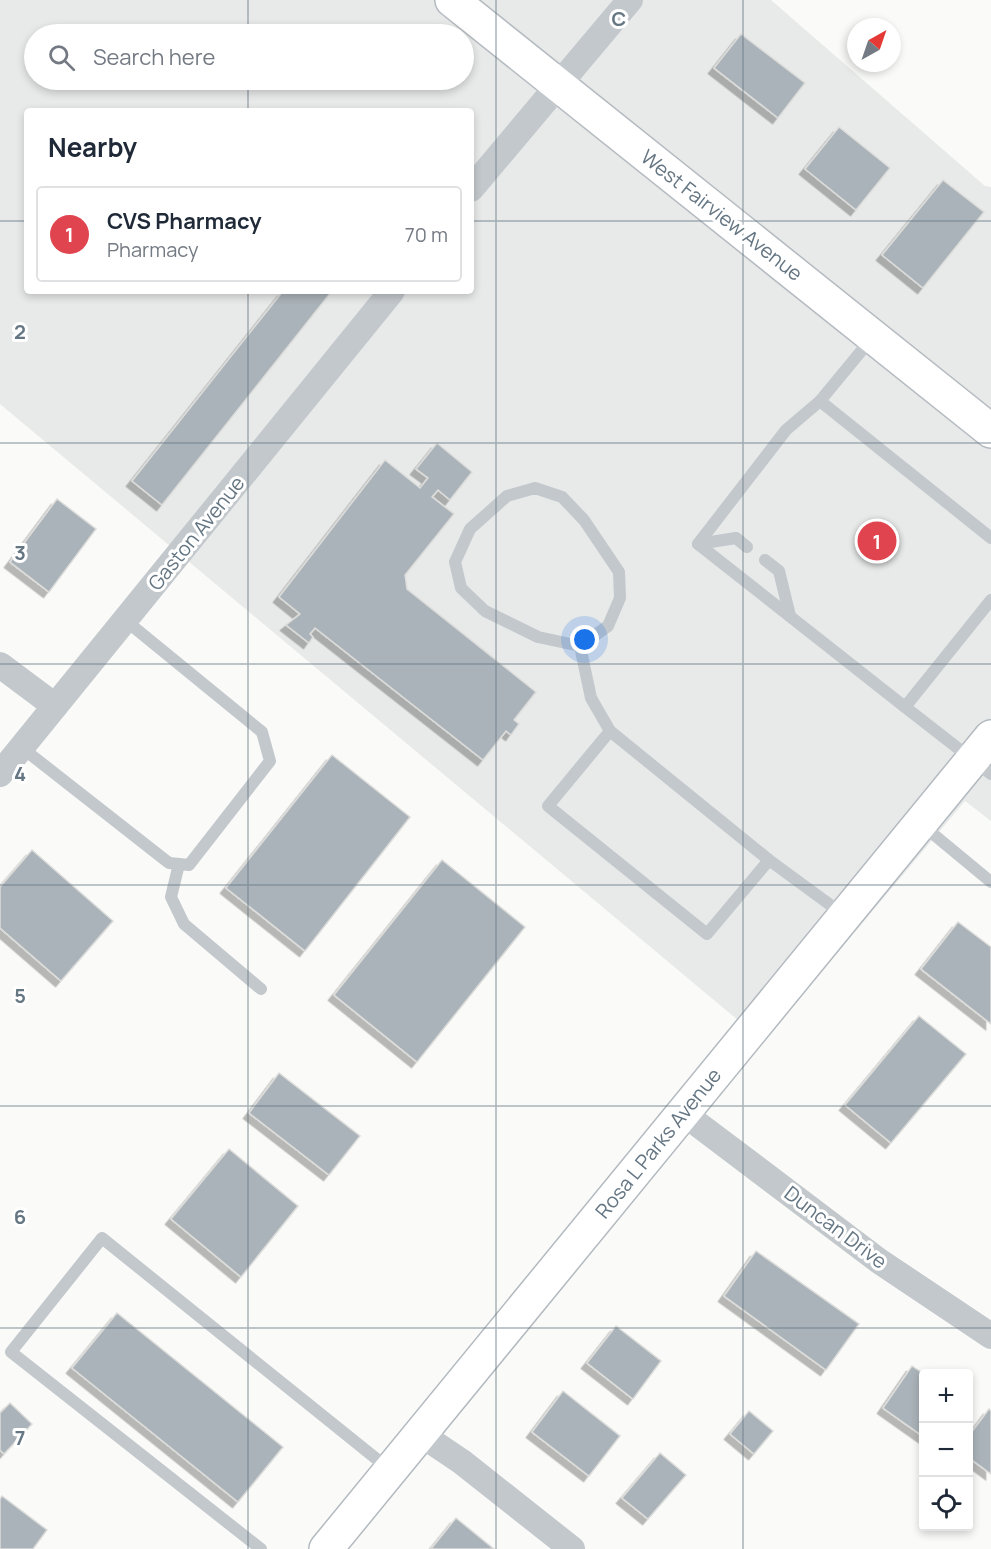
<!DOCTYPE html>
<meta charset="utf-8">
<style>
body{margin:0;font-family:Manrope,sans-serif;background:#f6f6f7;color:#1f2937}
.controls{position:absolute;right:18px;bottom:18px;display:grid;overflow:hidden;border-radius:6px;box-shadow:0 3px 9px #0003}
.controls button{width:54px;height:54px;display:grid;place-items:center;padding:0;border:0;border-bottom:2px solid #e0e1e3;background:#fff;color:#1f2937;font:30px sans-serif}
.compass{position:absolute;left:847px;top:18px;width:54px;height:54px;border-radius:50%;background:#fff;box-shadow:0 3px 9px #0003;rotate:40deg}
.you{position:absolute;left:585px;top:640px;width:21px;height:21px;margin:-15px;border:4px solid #fff;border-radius:50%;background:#1a73e8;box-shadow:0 0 0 9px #1a73e833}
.badge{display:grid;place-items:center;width:39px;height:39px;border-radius:50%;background:#e4572e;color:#fff;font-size:20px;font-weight:700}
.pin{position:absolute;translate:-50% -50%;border:3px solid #fff;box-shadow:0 2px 6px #0006}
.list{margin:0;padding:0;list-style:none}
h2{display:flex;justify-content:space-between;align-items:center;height:78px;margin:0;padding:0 24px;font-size:26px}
h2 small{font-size:20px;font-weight:400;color:#747a83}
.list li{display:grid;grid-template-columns:39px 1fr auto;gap:18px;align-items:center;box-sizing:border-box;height:96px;margin:0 12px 12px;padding:0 12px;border:2px solid #e0e1e3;border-radius:6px}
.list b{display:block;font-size:22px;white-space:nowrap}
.list p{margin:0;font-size:20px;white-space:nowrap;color:#747a83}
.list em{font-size:20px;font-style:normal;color:#747a83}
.icon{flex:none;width:33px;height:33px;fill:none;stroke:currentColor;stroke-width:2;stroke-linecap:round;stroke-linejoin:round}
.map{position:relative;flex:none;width:991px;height:1549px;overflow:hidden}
.search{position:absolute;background:#fff;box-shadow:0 3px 9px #0003;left:24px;top:24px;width:450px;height:66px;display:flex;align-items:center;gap:15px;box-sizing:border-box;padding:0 21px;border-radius:33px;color:#747a83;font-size:22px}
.panel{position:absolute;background:#fff;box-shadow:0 3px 9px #0003;left:24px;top:108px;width:450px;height:186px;border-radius:6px}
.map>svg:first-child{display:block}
.built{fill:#e8e9e9;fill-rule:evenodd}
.building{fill:#aab3b9;stroke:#dcdcda;stroke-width:1.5;filter:url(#shadow)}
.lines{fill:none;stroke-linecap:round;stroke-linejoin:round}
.secondary-casing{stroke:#b3babf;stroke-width:36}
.lane{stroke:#c3c8cc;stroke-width:12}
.street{stroke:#c3c8cc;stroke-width:26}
.secondary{stroke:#fff;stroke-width:33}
.grid{fill:none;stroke:#657683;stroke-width:1.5;stroke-opacity:0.55}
.labels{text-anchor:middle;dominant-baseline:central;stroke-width:6;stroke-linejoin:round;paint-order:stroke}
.street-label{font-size:20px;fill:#657683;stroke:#fff}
.grid-label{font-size:20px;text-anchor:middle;font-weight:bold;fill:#657683;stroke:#fff;stroke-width:6;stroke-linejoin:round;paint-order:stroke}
</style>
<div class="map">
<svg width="991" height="1549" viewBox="0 0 991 1549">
<defs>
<filter id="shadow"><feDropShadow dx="-5.5" dy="5.5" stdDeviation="0" flood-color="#0004"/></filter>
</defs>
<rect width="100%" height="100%" fill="#fafaf8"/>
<path class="built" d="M0,0h771l214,186 6,1v634l-26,-20 -202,240 -763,-637zM34,34h430v46h-430zM27,111h444v180h-444z"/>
<g class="building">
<polygon points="741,34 805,83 778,118 714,68"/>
<polygon points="839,127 890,168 856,210 805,169"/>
<polygon points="943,180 984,212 923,288 882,255"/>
<polygon points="283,291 332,291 162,505 132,481"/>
<polygon points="437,443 472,472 450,500 438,490 432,497 454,514 405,575 407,589 536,692 514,720 519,724 511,735 506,731 483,760 315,628 310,634 313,637 309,643 286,625 300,614 279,597 385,460 420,488 428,478 416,469"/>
<polygon points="57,499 96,529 49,592 10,562"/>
<polygon points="332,755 410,817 305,951 226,888"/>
<polygon points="32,850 113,921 61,981 0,928 0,887"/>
<polygon points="442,860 525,927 417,1062 334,995"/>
<polygon points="958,922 991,947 991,1024 921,969"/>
<polygon points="919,1016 966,1054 891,1143 845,1105"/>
<polygon points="279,1073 360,1136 329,1175 249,1113"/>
<polygon points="229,1149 298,1206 241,1277 171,1219"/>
<polygon points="756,1251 859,1324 826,1370 724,1296"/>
<polygon points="117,1313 283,1447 238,1502 72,1368"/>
<polygon points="616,1326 661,1361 633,1399 587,1363"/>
<polygon points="912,1366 924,1374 924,1437 883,1408"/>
<polygon points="563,1391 620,1436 589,1476 532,1432"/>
<polygon points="10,1403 32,1424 4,1454 0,1450 0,1413"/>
<polygon points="989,1409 991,1411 991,1474 968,1457 968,1437"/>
<polygon points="749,1411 773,1431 754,1454 730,1434"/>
<polygon points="660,1453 686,1475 648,1519 622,1498"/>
<polygon points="2,1496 47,1530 33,1549 0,1549 0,1499"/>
<polygon points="456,1518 494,1549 431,1549"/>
</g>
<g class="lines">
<g class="secondary-casing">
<g id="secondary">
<polyline points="452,0 991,431"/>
<polyline points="326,1549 991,737"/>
</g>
</g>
<g class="lane">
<polyline points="872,338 820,401 991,538"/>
<polyline points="820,401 786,430 698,544 905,707"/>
<polyline points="698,544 736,538 747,547"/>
<polyline points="765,560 779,571 790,616"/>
<polyline points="991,600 905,707 991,774"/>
<polyline points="580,646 538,637 485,611 461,588 455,562 470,529 507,496 535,488 562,497 584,520 619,572 620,598 608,626 580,646 591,698 610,731 769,860 844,915"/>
<polyline points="610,731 548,806 707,934 769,860"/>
<polyline points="21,747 169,863 189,865 270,761 262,732 125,620"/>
<polyline points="921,824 991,882"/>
<polyline points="179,864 171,897 184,924 261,989"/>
<polyline points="261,1549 11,1352 102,1238 389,1469"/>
</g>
<g class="street">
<polyline points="471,189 630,0"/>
<polyline points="0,665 55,706"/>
<polyline points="0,774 392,291"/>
<polyline points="683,1113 879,1261 991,1336"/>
<polyline points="419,1433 462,1462 572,1549"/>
</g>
<use href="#secondary" class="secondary"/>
</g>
<path class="grid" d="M248,0v34M496,0v1549M743,0v1549M248,80v31M0,221h27M471,221h520M248,291v1258M0,443h991M0,664h991M0,885h991M0,1106h991M0,1328h991"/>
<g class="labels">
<g class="street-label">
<text transform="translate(722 215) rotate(38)">West Fairview Avenue</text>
<text transform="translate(196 533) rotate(-51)">Gaston Avenue</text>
<text transform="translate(658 1143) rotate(-51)">Rosa L Parks Avenue</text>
<text transform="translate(836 1227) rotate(37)">Duncan Drive</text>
</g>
</g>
<g class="grid-label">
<text x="619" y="26">C</text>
<text x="20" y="339">2</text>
<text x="20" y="560">3</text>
<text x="20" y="781">4</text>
<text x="20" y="1003">5</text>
<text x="20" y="1224">6</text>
<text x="20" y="1445">7</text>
</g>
</svg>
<div class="controls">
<button>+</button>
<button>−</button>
<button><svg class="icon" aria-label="locate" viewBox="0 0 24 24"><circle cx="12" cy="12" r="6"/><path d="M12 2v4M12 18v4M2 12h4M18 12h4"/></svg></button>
</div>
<svg class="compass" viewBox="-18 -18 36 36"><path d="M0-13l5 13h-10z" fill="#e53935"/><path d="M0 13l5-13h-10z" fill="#747a83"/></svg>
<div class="you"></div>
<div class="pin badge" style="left:877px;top:541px;background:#e0444e">1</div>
<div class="search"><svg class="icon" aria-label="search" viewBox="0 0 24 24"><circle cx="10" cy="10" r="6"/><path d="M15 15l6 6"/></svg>Search here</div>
<section class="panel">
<h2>Nearby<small></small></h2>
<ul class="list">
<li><span class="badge" style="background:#e0444e">1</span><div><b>CVS Pharmacy</b><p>Pharmacy</p></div><em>70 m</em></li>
</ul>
</section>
</div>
